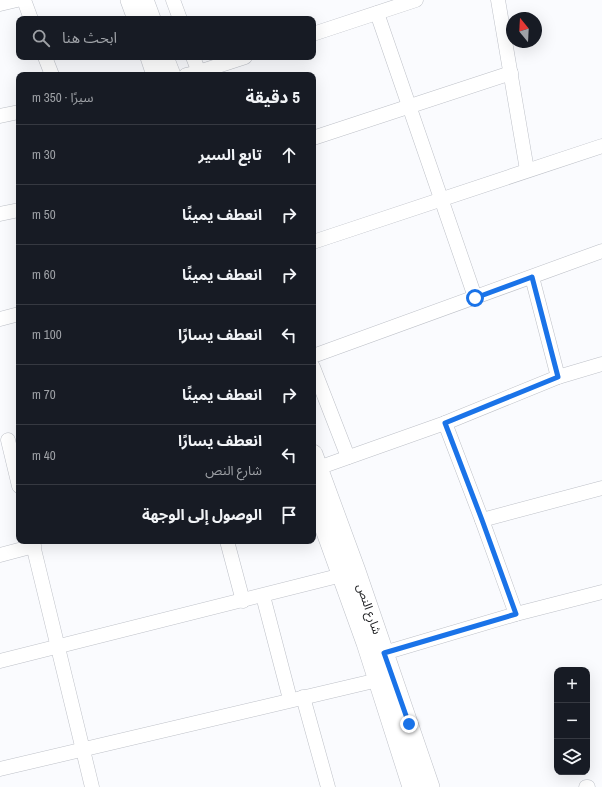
<!DOCTYPE html>
<html lang="ar">
<meta charset="utf-8">
<style>
body{margin:0;font-family:"Archivo Narrow","Noto Sans Arabic",sans-serif;background:#20242c;color:#f1f3f6;direction:rtl}
.controls{position:absolute;right:12px;bottom:12px;display:grid;overflow:hidden;border-radius:8px;box-shadow:0 4px 16px #0002}
.controls button{width:36px;height:36px;display:grid;place-items:center;padding:0;border:0;border-bottom:1px solid #363941;background:#171b24;color:#f1f3f6;font:20px sans-serif}
.compass{position:absolute;left:506px;top:12px;width:36px;height:36px;border-radius:50%;background:#171b24;box-shadow:0 4px 16px #0002;rotate:342deg}
.stop{position:absolute;width:12px;height:12px;margin:-9px;border:3px solid #1a73e8;border-radius:50%;background:#fff}
.stop.end{background:#1a73e8;border-color:#fff;box-shadow:0 1px 4px #0008}
.list{margin:0;padding:0;list-style:none}
h2{display:flex;justify-content:space-between;align-items:center;height:52px;margin:0;padding:0 16px;font-size:17px}
h2 small{font-size:13px;font-weight:400;color:#9ea1a6}
.list li{display:grid;grid-template-columns:26px 1fr auto;gap:12px;align-items:center;box-sizing:border-box;height:60px;padding:0 16px;border-top:1px solid #363941}
.list b{display:block;font-size:15px;white-space:nowrap}
.list p{margin:0;font-size:13px;white-space:nowrap;color:#9ea1a6}
.list em{font-size:13px;font-style:normal;color:#9ea1a6}
.icon{flex:none;width:22px;height:22px;fill:none;stroke:currentColor;stroke-width:2;stroke-linecap:round;stroke-linejoin:round}
.map{position:relative;flex:none;width:602px;height:787px;overflow:hidden;direction:ltr}
.search{position:absolute;background:#171b24;box-shadow:0 4px 16px #0002;left:16px;top:16px;width:300px;height:44px;display:flex;align-items:center;gap:10px;box-sizing:border-box;padding:0 14px;border-radius:8px;color:#9ea1a6;font-size:15px}
.panel{position:absolute;background:#171b24;box-shadow:0 4px 16px #0002;left:16px;top:72px;width:300px;height:472px;border-radius:8px;direction:rtl}
.map>svg:first-child{display:block}
.lines{fill:none;stroke-linecap:round;stroke-linejoin:round}
.street-casing{stroke:#bec1c8;stroke-width:15}
.secondary-casing{stroke:#bec1c8;stroke-width:20}
.street{stroke:#fff;stroke-width:14}
.secondary{stroke:#fff;stroke-width:19}
.route{stroke:#1a73e8;stroke-width:5}
.labels{text-anchor:middle;dominant-baseline:central;stroke-width:4;stroke-linejoin:round;paint-order:stroke}
.street-label{font-size:12px;fill:#1f2023;stroke:#fff}
</style>
<div class="map">
<svg width="602" height="787" viewBox="0 0 602 787">
<rect width="100%" height="100%" fill="#fafbfe"/>
<g class="lines">
<g class="street-casing">
<g id="street">
<polyline points="24,0 31,19"/>
<polyline points="173,0 180,19"/>
<polyline points="498,0 527,170"/>
<polyline points="0,4 17,0"/>
<polyline points="377,13 475,297"/>
<polyline points="313,34 416,0"/>
<polyline points="45,57 52,75"/>
<polyline points="193,57 200,75"/>
<polyline points="186,75 199,72 245,57"/>
<polyline points="0,116 19,112"/>
<polyline points="313,138 511,73"/>
<polyline points="0,214 19,210"/>
<polyline points="313,242 602,146"/>
<polyline points="532,277 558,377"/>
<polyline points="0,319 19,314"/>
<polyline points="313,356 602,251"/>
<polyline points="313,367 348,457"/>
<polyline points="445,423 482,520 516,614"/>
<polyline points="8,440 19,486"/>
<polyline points="318,468 445,423 558,377 602,364"/>
<polyline points="482,520 602,488"/>
<polyline points="32,541 92,787"/>
<polyline points="227,541 243,601"/>
<polyline points="0,555 34,546"/>
<polyline points="263,596 290,699"/>
<polyline points="384,653 516,614 602,592"/>
<polyline points="0,661 342,575"/>
<polyline points="303,697 328,787"/>
<polyline points="0,769 378,680"/>
<polyline points="586,787 588,787"/>
</g>
</g>
<g class="secondary-casing">
<g id="secondary">
<polyline points="130,0 137,19"/>
<polyline points="144,0 151,19"/>
<polyline points="150,57 156,75"/>
<polyline points="164,57 171,75"/>
<polyline points="313,454 356,571 430,787"/>
<polyline points="313,496 366,643 412,787"/>
</g>
</g>
<use href="#street" class="street"/>
<use href="#secondary" class="secondary"/>
</g>
<g class="lines">
<polyline class="route" points="409,724 384,653 516,614 482,520 445,423 558,377 532,277 475,298"/>
</g>
<g class="labels">
<g class="street-label">
<text transform="translate(369 609) rotate(71)">شارع النص</text>
</g>
</g>
</svg>
<div class="controls">
<button>+</button>
<button>−</button>
<button><svg class="icon" aria-label="layers" viewBox="0 0 24 24"><path d="M12 4l9 5-9 5-9-5zM3 14l9 5 9-5"/></svg></button>
</div>
<svg class="compass" viewBox="-18 -18 36 36"><path d="M0-13l5 13h-10z" fill="#e53935"/><path d="M0 13l5-13h-10z" fill="#9ea1a6"/></svg>
<div class="stop" style="left:475px;top:298px"></div>
<div class="stop end" style="left:409px;top:724px"></div>
<div class="search"><svg class="icon" aria-label="search" viewBox="0 0 24 24"><circle cx="10" cy="10" r="6"/><path d="M15 15l6 6"/></svg>ابحث هنا</div>
<section class="panel">
<h2>5 دقيقة<small>سيرًا · 350 m</small></h2>
<ul class="list">
<li><svg class="icon" aria-label="ahead" viewBox="0 0 24 24"><path d="M12 20V5M6 11l6-6 6 6"/></svg><div><b>تابع السير</b></div><em>30 m</em></li>
<li><svg class="icon" aria-label="right" viewBox="0 0 24 24"><path d="M7 20v-9h11M14 6l5 5-5 5"/></svg><div><b>انعطف يمينًا</b></div><em>50 m</em></li>
<li><svg class="icon" aria-label="right" viewBox="0 0 24 24"><path d="M7 20v-9h11M14 6l5 5-5 5"/></svg><div><b>انعطف يمينًا</b></div><em>60 m</em></li>
<li><svg class="icon" aria-label="left" viewBox="0 0 24 24"><path d="M17 20v-9H6M10 6l-5 5 5 5"/></svg><div><b>انعطف يسارًا</b></div><em>100 m</em></li>
<li><svg class="icon" aria-label="right" viewBox="0 0 24 24"><path d="M7 20v-9h11M14 6l5 5-5 5"/></svg><div><b>انعطف يمينًا</b></div><em>70 m</em></li>
<li><svg class="icon" aria-label="left" viewBox="0 0 24 24"><path d="M17 20v-9H6M10 6l-5 5 5 5"/></svg><div><b>انعطف يسارًا</b><p>شارع النص</p></div><em>40 m</em></li>
<li><svg class="icon" aria-label="arrive" viewBox="0 0 24 24"><path d="M6 21V4h12l-3 4 3 4H6"/></svg><div><b>الوصول إلى الوجهة</b></div></li>
</ul>
</section>
</div>
